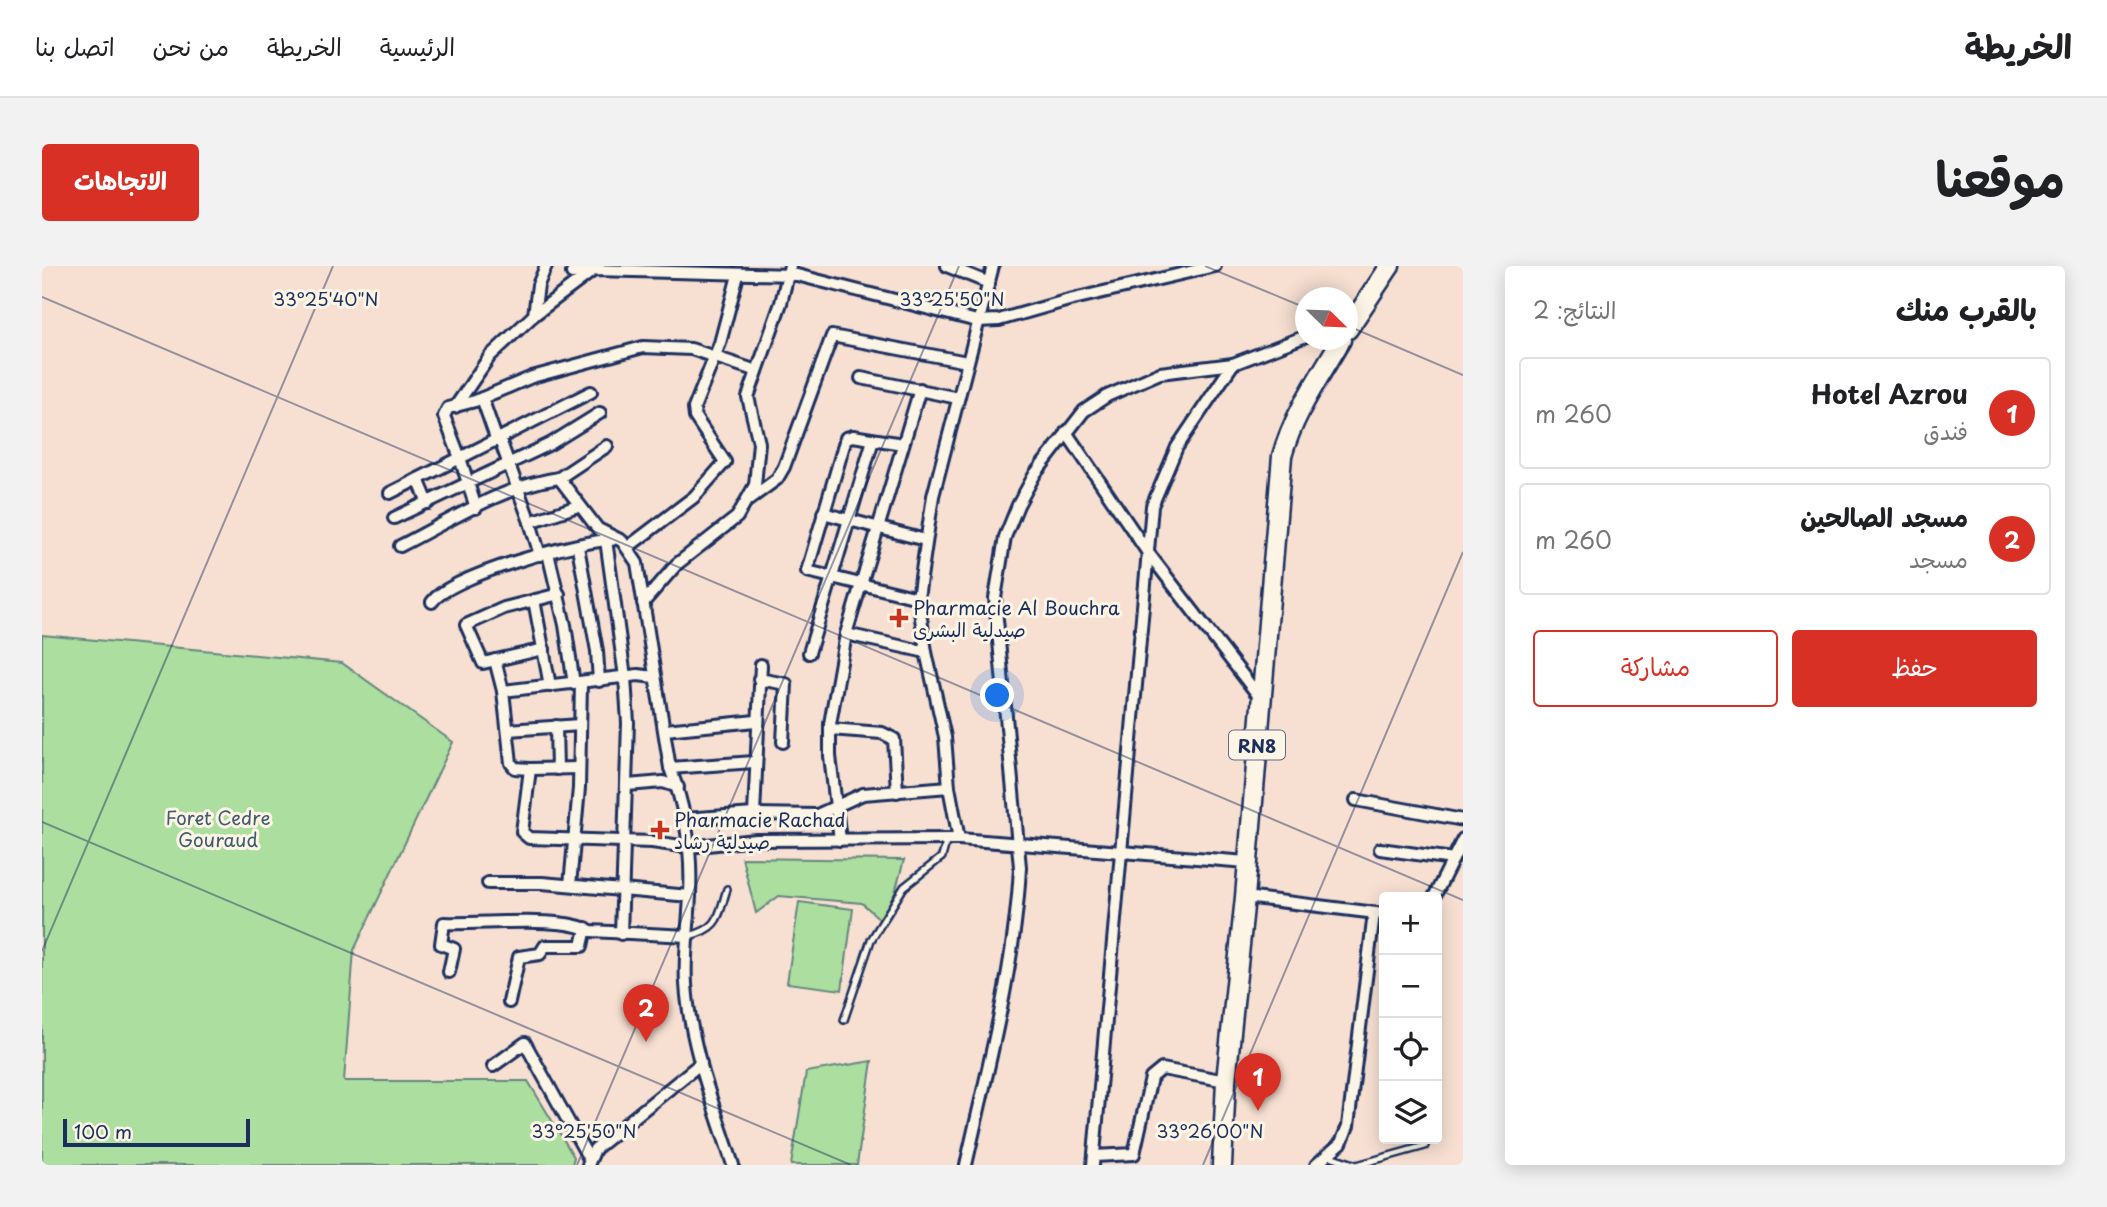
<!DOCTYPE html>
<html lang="ar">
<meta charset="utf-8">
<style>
body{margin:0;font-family:"Playpen Sans","Playpen Sans Arabic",sans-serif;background:#f2f2f2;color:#202124;direction:rtl}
.controls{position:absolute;right:21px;bottom:21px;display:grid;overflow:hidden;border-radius:7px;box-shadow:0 4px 18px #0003}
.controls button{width:63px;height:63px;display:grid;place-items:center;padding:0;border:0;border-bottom:2px solid #e0e0e0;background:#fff;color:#202124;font:35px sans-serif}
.compass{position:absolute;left:1253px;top:21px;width:63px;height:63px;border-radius:50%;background:#fff;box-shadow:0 4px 18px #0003;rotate:113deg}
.scale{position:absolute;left:21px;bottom:18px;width:187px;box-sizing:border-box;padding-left:7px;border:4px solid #1b2f5e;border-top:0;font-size:19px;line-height:24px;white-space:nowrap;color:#1b2f5e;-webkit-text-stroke:5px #fcf5e5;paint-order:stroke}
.you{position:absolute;left:956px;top:430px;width:24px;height:24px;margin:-18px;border:5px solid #fff;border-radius:50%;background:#1a73e8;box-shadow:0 0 0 10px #1a73e833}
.badge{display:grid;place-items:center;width:46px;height:46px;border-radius:50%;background:#d93025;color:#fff;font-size:23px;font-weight:700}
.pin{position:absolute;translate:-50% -58px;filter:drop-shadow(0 2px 4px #0008)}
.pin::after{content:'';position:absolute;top:37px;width:24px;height:21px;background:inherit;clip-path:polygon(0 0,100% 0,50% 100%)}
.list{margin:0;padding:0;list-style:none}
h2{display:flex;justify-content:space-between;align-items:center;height:91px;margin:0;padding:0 28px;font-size:30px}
h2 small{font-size:23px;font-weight:400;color:#757577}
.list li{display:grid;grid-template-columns:46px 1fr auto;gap:21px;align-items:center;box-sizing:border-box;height:112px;margin:0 14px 14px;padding:0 14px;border:2px solid #e0e0e0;border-radius:7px}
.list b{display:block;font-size:26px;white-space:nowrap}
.list p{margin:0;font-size:23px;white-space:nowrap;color:#757577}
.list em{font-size:23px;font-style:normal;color:#757577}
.actions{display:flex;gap:14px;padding:21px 28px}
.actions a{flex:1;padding:16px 0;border:2px solid #d93025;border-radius:7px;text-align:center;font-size:24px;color:#d93025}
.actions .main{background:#d93025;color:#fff}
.icon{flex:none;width:38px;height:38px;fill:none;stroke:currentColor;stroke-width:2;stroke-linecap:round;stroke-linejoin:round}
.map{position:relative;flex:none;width:1421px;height:899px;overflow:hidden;direction:ltr;border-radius:7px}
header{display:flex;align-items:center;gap:42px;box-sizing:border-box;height:98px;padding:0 35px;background:#fff;border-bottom:2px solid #e0e0e0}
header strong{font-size:33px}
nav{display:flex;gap:38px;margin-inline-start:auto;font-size:24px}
.intro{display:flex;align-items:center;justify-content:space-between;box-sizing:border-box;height:168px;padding:0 42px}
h1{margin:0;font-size:49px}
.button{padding:18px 32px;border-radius:7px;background:#d93025;color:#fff;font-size:24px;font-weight:700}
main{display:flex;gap:42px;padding:0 42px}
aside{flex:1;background:#fff;border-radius:7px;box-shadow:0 4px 18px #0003}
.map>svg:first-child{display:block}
.green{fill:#acde9f;stroke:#64867e;stroke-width:2}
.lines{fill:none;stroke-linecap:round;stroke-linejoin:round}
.service-casing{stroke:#1b2f5e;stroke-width:10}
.minor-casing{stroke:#1b2f5e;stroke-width:16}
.primary-casing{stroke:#1b2f5e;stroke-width:23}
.service{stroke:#fcf5e5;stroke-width:5}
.minor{stroke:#fcf5e5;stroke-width:10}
.primary{stroke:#fcf5e5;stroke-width:18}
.ticks{fill:none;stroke:#1b2f5e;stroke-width:2;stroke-opacity:0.45}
.poi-dot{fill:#c8321e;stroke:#fcf5e5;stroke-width:2.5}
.labels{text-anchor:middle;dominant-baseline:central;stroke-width:6;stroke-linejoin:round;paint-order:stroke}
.shield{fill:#fcf5e5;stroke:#5e6a86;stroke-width:2}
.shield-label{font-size:18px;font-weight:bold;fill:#1b2f5e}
.poi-label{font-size:19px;fill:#1b2f5e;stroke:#fcf5e5;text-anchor:start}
.park-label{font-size:19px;fill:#3f5b6e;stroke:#fcf5e5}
.ticks-label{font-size:18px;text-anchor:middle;fill:#1b2f5e;stroke:#fcf5e5;stroke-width:6;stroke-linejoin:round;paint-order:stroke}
</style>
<header>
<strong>الخريطة</strong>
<nav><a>الرئيسية</a><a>الخريطة</a><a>من نحن</a><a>اتصل بنا</a></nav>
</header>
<div class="intro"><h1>موقعنا</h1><a class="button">الاتجاهات</a></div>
<main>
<aside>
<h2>بالقرب منك<small>النتائج: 2</small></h2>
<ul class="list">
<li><span class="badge">1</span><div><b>Hotel Azrou</b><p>فندق</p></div><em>260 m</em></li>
<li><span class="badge">2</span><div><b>مسجد الصالحين</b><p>مسجد</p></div><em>260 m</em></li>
</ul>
<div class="actions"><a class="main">حفظ</a><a>مشاركة</a></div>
</aside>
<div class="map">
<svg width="1421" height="899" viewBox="0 0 1421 899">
<rect width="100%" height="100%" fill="#f7e0d2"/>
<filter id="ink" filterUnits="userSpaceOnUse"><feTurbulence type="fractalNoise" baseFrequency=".0143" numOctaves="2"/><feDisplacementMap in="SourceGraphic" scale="14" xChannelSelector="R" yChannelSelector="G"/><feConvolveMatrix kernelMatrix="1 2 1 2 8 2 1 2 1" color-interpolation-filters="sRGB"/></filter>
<g filter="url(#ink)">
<g class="green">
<polygon points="0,369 300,397 411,476 312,684 302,815 486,815 532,891 530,899 0,899"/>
<polygon points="700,592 862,594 844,659 820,637 737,630 714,647"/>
<polygon points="757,636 811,643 800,724 745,717"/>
<polygon points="830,795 815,899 749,899 764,806"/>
</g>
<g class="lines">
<g class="service-casing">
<g id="service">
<path d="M647,670c31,-8 29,-19 38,-47"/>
<polyline points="802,754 829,674 862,621 900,591 905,573"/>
<polyline points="1288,890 1315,899 1383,880"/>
</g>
</g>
<g class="minor-casing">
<g id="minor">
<polyline points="905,0 947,17"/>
<polyline points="951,0 891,230 876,332 884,386 903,471 907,521 917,573 1205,596"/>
<polyline points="530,7 552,4 755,9 935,55 957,54 1027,34 1173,0"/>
<polyline points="492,49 549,6"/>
<polyline points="819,112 916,132"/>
<polyline points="878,123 804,368 884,386"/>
<polyline points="549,126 418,192 402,150 406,142 433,135 490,111 601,81 649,83 715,105"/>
<polyline points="440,132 455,175"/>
<polyline points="413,141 448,90 492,49 496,19 504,0"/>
<polyline points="1024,166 1104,284 1219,433"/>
<polyline points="458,174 488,256 536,240"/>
<polyline points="861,178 811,170 804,172 765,305 876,332"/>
<path d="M565,180l-48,32 39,51 24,12 15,22 33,205c15,39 22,84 20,126 -1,30 -6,61 -4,90 4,62 28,122 47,181"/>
<polyline points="376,213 386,237"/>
<polyline points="348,227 418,192 434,242"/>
<polyline points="705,235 735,213 742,201 790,70 925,96"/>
<polyline points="781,247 883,274"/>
<polyline points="352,252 508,178 558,147"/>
<polyline points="488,256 498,289"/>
<polyline points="564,274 583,411 586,457 579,668"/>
<path d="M358,280c50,-25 102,-60 159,-68"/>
<polyline points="536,281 555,385 557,415"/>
<polyline points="586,281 652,231 683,196 653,151 652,142 678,77 696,9"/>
<polyline points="506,287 523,359 532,418"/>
<polyline points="492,334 508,420"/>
<path d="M390,336c18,-26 148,-62 180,-62"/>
<polyline points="601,337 635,298 695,251 713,219 717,177 706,131 739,37 748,0"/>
<polyline points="502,383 441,397 424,359 462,342 517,328"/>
<polyline points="767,387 831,174"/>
<polyline points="453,394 461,425 596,409 612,411"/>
<polyline points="717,413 744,418 741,476"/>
<polyline points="461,425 469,497 473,502 488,503 480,566 487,572 610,576 646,581 714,574 917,573"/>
<polyline points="514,460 515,503"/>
<polyline points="788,463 840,467 852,473 855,526"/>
<polyline points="466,464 538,459"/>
<polyline points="623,464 714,455"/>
<polyline points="628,502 712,496"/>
<polyline points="488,503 537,502"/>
<polyline points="585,519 621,516 636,521"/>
<polyline points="1314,534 1421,554"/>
<polyline points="712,548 719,399"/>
<polyline points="642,553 712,548 775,549 821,528 907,521"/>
<polyline points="798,574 788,490 788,458 804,368"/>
<polyline points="1338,583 1411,593"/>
<polyline points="446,617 500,617 648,630"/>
<polyline points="528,619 537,522 539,417"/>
<polyline points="1203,631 1342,648"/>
<polyline points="1392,631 1421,573"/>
<path d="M407,706l5,-23 -13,-5 3,-21c37,2 118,-8 147,8l97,5"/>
<polyline points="467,736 477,691 498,688 503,680 540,680 544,662"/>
<polyline points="451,800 483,777 546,891"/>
<polyline points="1052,890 1092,888 1109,812 1120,803 1184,815"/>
<polyline points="546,899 553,883 659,797"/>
<path d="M924,899c22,-98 49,-198 54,-298l-25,-269 10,-61 13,-32 17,-31 49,-63 23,-15 53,-23 73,-9"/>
<polyline points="1051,899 1110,240 1135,181 1191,98 1264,70"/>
<polyline points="1274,899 1299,877 1306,860 1332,647"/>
</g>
</g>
<g class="primary-casing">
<g id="primary">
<polyline points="1306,63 1348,0"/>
<path d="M1180,899l4,-84 19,-184 37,-441c12,-43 37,-78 59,-116"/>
</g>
</g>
<use href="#service" class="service"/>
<use href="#minor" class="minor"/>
<use href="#primary" class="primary"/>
</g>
</g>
<path class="ticks" d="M1163,0l101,42M0,31l1421,603M1306,60l115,49M0,556l809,343M0,685l291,-685M535,899l382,-899M1161,899l260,-613"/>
<g class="poi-dot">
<path d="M853.5 341.5h7v7h7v7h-7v7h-7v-7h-7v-7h7z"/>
<path d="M614.5 553.5h7v7h7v7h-7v7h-7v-7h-7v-7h7z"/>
</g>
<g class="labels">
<rect class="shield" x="1187" y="464.5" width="56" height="29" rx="5"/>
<g class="shield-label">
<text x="1215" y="479">RN8</text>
</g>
<g class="poi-label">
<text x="871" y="341">Pharmacie Al Bouchra<tspan x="871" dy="22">صيدلية البشرى</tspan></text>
<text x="632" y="553">Pharmacie Rachad<tspan x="632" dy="22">صيدلية رشاد</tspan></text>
</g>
<g class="park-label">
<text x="176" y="551">Foret Cedre<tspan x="176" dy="22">Gouraud</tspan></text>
</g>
</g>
<g class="ticks-label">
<text x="284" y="40">33°25'40"N</text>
<text x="910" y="40">33°25'50"N</text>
<text x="542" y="872">33°25'50"N</text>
<text x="1168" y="872">33°26'00"N</text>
</g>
</svg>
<div class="controls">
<button>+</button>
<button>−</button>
<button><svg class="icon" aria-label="locate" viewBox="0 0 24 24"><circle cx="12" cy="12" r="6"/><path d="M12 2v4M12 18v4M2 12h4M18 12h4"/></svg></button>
<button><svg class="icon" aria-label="layers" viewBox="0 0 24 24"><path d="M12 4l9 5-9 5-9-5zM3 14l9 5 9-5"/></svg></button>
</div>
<svg class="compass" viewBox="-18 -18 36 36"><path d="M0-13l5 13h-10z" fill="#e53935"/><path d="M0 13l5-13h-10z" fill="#757577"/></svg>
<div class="scale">100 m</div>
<div class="you"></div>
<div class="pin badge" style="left:1216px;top:845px">1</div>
<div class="pin badge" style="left:604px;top:776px">2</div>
</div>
</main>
